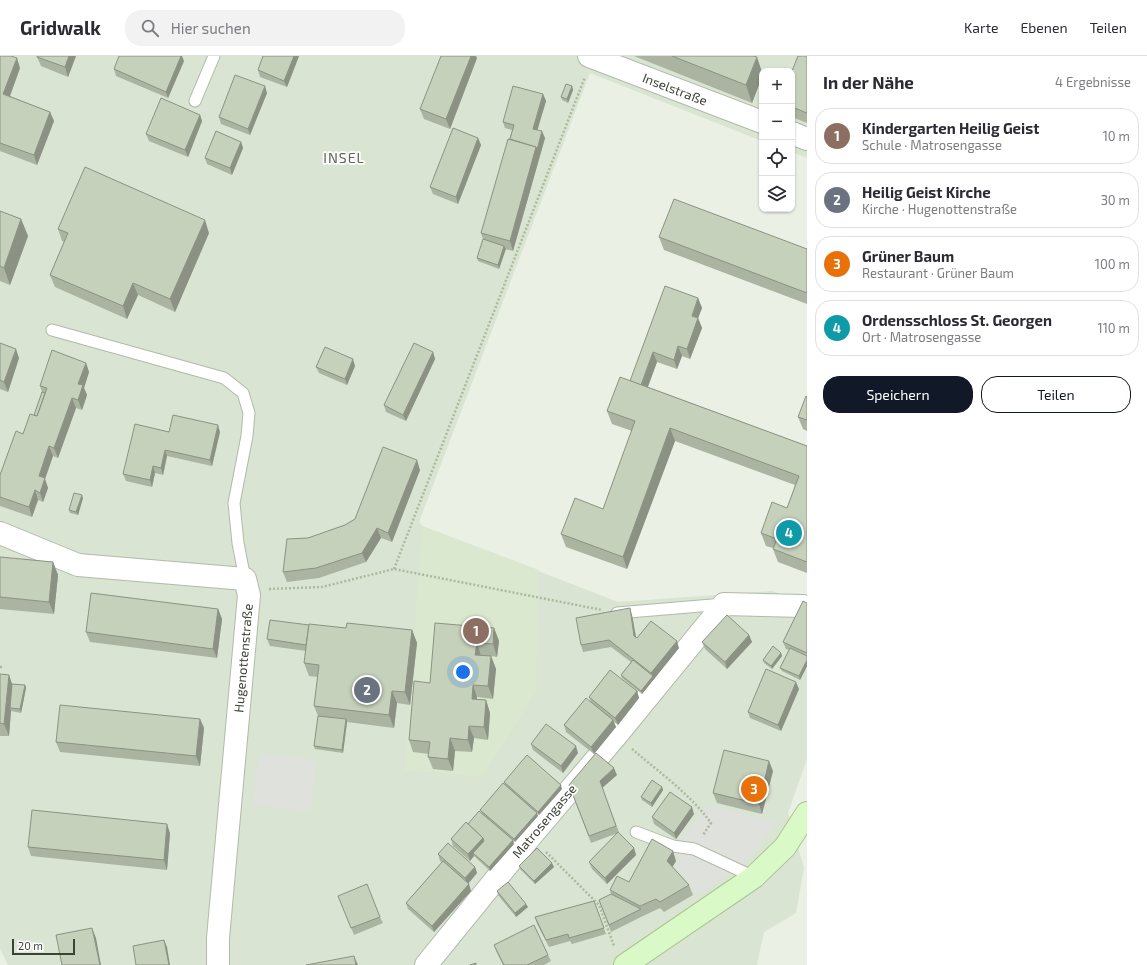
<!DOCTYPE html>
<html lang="de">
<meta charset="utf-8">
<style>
body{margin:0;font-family:"Exo 2",sans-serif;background:#f2f2f3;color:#2b2b33}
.controls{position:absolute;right:12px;top:12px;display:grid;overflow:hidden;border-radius:8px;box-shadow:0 1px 3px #0004}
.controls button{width:36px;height:36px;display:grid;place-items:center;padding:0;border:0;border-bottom:1px solid #e1e1e2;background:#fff;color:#2b2b33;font:20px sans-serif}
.scale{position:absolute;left:12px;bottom:10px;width:63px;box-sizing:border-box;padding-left:4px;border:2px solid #3c4235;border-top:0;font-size:11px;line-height:14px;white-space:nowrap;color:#3c4235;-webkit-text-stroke:3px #fff;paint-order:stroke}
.you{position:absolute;left:463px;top:616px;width:14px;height:14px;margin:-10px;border:3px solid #fff;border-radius:50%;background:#1a73e8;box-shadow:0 0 0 6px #1a73e833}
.badge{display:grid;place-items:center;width:26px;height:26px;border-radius:50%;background:#111827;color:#fff;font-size:13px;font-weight:700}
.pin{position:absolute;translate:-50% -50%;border:2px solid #fff;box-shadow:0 1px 4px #0006}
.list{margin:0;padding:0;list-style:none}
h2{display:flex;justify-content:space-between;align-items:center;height:52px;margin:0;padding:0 16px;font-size:17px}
h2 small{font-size:13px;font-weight:400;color:#7c7c81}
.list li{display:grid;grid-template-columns:26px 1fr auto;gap:12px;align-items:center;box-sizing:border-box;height:56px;margin:0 8px 8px;padding:0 8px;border:1px solid #e1e1e2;border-radius:16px}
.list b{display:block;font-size:15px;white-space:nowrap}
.list p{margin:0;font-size:13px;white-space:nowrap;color:#7c7c81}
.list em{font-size:13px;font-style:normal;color:#7c7c81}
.actions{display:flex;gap:8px;padding:12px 16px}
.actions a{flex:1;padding:9px 0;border:1px solid #111827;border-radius:16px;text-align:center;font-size:14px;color:#111827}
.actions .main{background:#111827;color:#fff}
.icon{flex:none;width:22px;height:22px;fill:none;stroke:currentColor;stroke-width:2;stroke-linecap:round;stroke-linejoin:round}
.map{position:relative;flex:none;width:807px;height:909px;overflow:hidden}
header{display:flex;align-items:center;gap:24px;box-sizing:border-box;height:56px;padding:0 20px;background:#fff;border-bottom:1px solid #e1e1e2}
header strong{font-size:19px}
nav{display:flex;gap:22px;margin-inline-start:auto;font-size:14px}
.search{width:280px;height:36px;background:#f2f2f3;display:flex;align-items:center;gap:10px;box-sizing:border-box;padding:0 14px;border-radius:16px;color:#7c7c81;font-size:15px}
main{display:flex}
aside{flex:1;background:#fff}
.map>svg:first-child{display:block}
.residential{fill:#dae4d3}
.education{fill:#dae8cf}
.parking{fill:#dfe1dc}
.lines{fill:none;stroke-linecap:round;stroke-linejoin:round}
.lane-casing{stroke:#b1baa8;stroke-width:13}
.street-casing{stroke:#b1baa8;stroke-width:24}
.secondary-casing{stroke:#a7c694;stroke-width:24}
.path{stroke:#aabb9b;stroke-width:2.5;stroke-dasharray:2 2;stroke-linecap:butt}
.lane{stroke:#fff;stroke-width:11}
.street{stroke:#fff;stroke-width:22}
.secondary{stroke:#d9f9c6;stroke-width:22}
.wall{fill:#aab4a1}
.shaded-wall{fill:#8b9283}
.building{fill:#c6d1bb;stroke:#8b9283}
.labels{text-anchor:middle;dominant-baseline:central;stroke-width:3.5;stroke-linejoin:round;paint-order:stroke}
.street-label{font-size:13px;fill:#3c4235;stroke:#fff}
.neighbourhood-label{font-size:14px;letter-spacing:1px;fill:#59634d;stroke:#fff}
</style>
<header>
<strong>Gridwalk</strong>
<div class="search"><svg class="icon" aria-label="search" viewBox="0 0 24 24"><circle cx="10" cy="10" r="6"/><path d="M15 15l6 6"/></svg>Hier suchen</div>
<nav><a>Karte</a><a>Ebenen</a><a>Teilen</a></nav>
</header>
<main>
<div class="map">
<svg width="807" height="909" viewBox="0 0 807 909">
<rect width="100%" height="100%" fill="#eaf0e4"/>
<polygon class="residential" points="0,0 807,0 807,102 792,96 792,15 762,15 762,85 590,17 419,466 422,470 618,546 772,535 807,546 807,703 788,757 804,812 796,857 764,876 757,909 8,909 0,892"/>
<polygon class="education" points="422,470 539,514 536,635 482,721 405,714"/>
<g class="parking">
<polygon points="259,697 316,704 310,756 253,749"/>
<polygon points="708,749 776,766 753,799 734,816 697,838 676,814 682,802 672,797"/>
</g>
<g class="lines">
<g class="lane-casing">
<g id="lane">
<polyline points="195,45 214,0"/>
<polyline points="52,274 224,322 243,337 249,357 247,380 234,447 238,487 245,523"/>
<polyline points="617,557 724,548"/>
<polyline points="636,776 673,790 694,793 754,821"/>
</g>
</g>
<g class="street-casing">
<g id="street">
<polyline points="589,0 762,66"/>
<polyline points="792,77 807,83"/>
<polyline points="0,477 78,509 245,523 249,539 218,882 218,909"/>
<polyline points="426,909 531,780 616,680 724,548 803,550 807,551"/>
</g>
</g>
<g class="secondary-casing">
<polyline id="secondary" points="625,909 754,821 785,791 807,757"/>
</g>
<g class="path">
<polyline points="394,513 585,21"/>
<polyline points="269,533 322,531 394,513 602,554"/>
<polyline points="0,611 2,611"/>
<path d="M632,693c27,23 58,45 79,74l-8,12"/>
<polyline points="546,796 599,849 614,890"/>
</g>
<use href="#lane" class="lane"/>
<use href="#street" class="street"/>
<use href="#secondary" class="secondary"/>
</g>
<g class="wall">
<polygon points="0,0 20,12 10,40 50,56 54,65 37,109 0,95"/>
<polygon points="76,0 68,21 41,10 37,1"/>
<polygon points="263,0 299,0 287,31 260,21 258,14"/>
<polygon points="634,0 753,0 762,16 762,21 752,47"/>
<polygon points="807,0 807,67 792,61 792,15"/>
<polygon points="477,2 450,73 424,63 420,53"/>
<polygon points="184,5 168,42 116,20 114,13"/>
<polygon points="572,30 573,34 568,47 562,44 561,41"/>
<polygon points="267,37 250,79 221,68 219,61"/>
<polygon points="543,38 546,45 537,74 545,82 513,195 505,193 499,213 478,205 477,202 483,183 481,177 512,74 505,72 503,66"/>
<polygon points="200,59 202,65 188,101 149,85 146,78"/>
<polygon points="478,82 481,89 458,148 433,138 430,131"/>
<polygon points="241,86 243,92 232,119 207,108 205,102"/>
<polygon points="0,155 21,163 28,180 10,229 0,225"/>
<polygon points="58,173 209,177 175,256 138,239 127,263 55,231 50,219 64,186 62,185"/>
<polygon points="659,181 807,193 807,248 664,194"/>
<polygon points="698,242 702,252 698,262 702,272 690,303 682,300 677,313 657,306 648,331 807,390 807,517 778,506 773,493 773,492 766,490 761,477 787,452 795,429 675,385 627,513 566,491 561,478 603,453 632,375 612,368 607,355 630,325"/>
<polygon points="0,287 19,302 8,336 0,333"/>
<polygon points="433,296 435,303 406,365 386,356 384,349"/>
<polygon points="86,307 89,316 84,332 87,339 82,354 76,352 58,402 53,400 45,423 48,432 43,446 38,444 32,461 0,450 0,419 23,378 34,359 42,336 40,330"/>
<polygon points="355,310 347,329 319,317 316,311"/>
<polygon points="807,341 807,375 803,373 798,361"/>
<polygon points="169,376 220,376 212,410 167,400 163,419 155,417 152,431 126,425 123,418"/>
<polygon points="420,414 392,486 381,482 366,506 319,522 287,526 283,516 308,482 345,469 355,463"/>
<polygon points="83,442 78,459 70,457 69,454"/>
<polygon points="0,501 53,506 58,519 54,558 0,553"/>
<polygon points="807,547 807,610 800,624 782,615 780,612 789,594 786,593 783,586"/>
<polygon points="218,553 222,563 217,602 90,586 86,576"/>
<polygon points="632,559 636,581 637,582 679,592 642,638 622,622 621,619 631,606 611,591 583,596 581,589"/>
<polygon points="309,569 346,572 412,574 417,587 410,649 397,647 394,672 347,666 343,697 315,693 314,690 318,660 314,650 318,621 309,620 304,607 306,595 270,590 267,583"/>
<polygon points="494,572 499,585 497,601 491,600 496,613 493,643 477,641 477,643 486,644 490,657 488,684 474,682 472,696 455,695 453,715 433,713 428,701 429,698 413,696 409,684 430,627"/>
<polygon points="749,579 752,586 727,613 705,593 702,586"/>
<polygon points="781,597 782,600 772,613 764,607 763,604"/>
<polygon points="0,618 9,619 12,628 25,629 26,632 21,657 11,655 9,680 0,680"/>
<polygon points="799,633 781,675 750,662 748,656"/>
<polygon points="637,635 639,642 618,669 614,666 616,671 594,698 566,676 564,669 591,646 589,641"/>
<polygon points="200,663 204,672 200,710 60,696 56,686"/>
<polygon points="531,688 578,697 563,717 533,694"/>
<polygon points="773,715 762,758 717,747 713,737"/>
<polygon points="617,719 602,732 619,776 618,776 634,792 636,799 607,828 592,813 589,806 618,777 591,787 569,729"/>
<polygon points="504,726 562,733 539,759 524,746 538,760 515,786 498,772 513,784 514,788 490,815 474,800 470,805 453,790 451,783 482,757 480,754 505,729"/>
<polygon points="662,731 663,734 652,751 642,744 641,741"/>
<polygon points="694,758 676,783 654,768 652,761"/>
<polygon points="170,777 167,814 31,800 28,791"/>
<polygon points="438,798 475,811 477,817 468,828 471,835 434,876 408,853 406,847 442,806 440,805"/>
<polygon points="676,805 672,811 689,829 693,839 664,856 660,852 643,860 611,876 599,844 611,838 610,834"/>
<polygon points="519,810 554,811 535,828 520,813"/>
<polygon points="497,835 528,851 516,861 498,839"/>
<polygon points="338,840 380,861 383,867 354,879"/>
<polygon points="594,845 606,878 572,888 570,885 549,891 537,868 535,861"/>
<polygon points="494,889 548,899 551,905 544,909 503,909 496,895"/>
</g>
<g class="shaded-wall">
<polygon points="69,0 76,0 68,21 65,11"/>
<polygon points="181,0 182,0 184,5 168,42 166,36"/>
<polygon points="294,0 299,0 287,31 284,25"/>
<polygon points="471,0 476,0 477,2 450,73 446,63"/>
<polygon points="757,1 762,16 762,21 752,47 746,29"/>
<polygon points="17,2 20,12 7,48 3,38"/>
<polygon points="265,30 267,37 250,79 248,73"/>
<polygon points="572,30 573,34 568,47 567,43"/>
<polygon points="543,38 546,45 536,79 533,73"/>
<polygon points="50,56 54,65 37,109 34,99"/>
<polygon points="200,59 202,65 188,101 185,94"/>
<polygon points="542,75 545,82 513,195 510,185 536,91"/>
<polygon points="478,82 481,89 458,148 456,141"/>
<polygon points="241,86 243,92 232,119 230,112"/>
<polygon points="21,163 28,180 10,229 4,212"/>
<polygon points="205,164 209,177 175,256 170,243"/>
<polygon points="504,190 506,193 499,213 498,209"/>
<polygon points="133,227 138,239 127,263 123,250"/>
<polygon points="698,242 702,252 695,270 692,260"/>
<polygon points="698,262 702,272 690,303 687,293"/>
<polygon points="678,290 682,300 677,313 674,304"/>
<polygon points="16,293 19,302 8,336 4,326"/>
<polygon points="433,296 435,303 406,365 403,359"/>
<polygon points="653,296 657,306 644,341 641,331"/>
<polygon points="353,303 355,310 347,329 345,323"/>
<polygon points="86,307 89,316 84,332 87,339 82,354 78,344 78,328"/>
<polygon points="72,342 76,352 58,402 54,392"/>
<polygon points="218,369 220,376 212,410 210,404"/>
<polygon points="670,372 675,385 627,513 623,501"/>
<polygon points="49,390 53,400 45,423 48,432 43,446 40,437 39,420"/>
<polygon points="165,394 167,400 163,419 161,412"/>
<polygon points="417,404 420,414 392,486 388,477"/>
<polygon points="153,410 155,417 152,431 150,424"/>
<polygon points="35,434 38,444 32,461 29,451"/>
<polygon points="82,439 83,442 78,459 76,456"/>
<polygon points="377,472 381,482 366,506 362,497"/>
<polygon points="53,506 58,519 54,558 49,546"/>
<polygon points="630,552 632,559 637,587 634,580"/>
<polygon points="218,553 222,563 217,602 213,593"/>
<polygon points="494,572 499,585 497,601 493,588"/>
<polygon points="412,574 417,587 410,649 405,636"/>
<polygon points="749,579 752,586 727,613 725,606"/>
<polygon points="677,585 679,592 642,638 641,635 653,620 651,617"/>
<polygon points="477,587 481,600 475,599"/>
<polygon points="781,597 782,600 772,613 771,610"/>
<polygon points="491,600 496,613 493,643 488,630"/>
<polygon points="807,604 807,610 800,624 799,620"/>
<polygon points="9,619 13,631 10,652 11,655 9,680 4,668"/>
<polygon points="796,626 799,633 781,675 778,669"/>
<polygon points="25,629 26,632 21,657 20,653"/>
<polygon points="473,629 477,641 476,655 472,643"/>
<polygon points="392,635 397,647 394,672 389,659"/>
<polygon points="637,635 639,642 618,669 615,662"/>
<polygon points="486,644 490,657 488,684 484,671"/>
<polygon points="200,663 204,672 200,710 196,700"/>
<polygon points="346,663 347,666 343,697 342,694"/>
<polygon points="613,664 616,671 594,698 591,691"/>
<polygon points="469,670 474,682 472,696 468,684"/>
<polygon points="450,682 455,695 453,715 448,703"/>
<polygon points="576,690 578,697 563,717 561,710"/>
<polygon points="769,705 773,715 762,758 759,748"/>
<polygon points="614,712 617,719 602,732 600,725"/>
<polygon points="561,729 562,733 539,759 538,756"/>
<polygon points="662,731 663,734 652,751 651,747"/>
<polygon points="692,751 694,758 676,783 674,777"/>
<polygon points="537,757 538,760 515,786 514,783"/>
<polygon points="167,768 170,777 167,814 164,804"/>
<polygon points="483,782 485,788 473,797 474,800 470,805 468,798"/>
<polygon points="513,784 514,788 490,815 489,811"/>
<polygon points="634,792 636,799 607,828 605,822"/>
<polygon points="673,795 676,805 670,815 667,805"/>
<polygon points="552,807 554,811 535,828 534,825"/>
<polygon points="475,811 477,817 467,829 465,822"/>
<polygon points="469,828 471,835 434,876 432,870"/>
<polygon points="526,848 528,851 516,861 515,857"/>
<polygon points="92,872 96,882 101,909 100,909"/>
<polygon points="164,884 167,891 170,909 169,909"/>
<polygon points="354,900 358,909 356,909"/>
</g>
<g class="building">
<polygon points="0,0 11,0 17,2 3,38 50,56 34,99 0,87"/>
<polygon points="37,0 69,0 65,11 37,1"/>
<polygon points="119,0 181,0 166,36 114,13"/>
<polygon points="263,0 294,0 284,25 258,14"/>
<polygon points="441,0 471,0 446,63 420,53"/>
<polygon points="672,0 753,0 757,1 746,29"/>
<polygon points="798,0 807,0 807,57 792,51 792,15"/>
<polygon points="235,19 265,30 248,73 219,61"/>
<polygon points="566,28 572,30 567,43 561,41"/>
<polygon points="513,30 543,38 533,73 542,75 537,94 536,91 510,83 514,69 503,66"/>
<polygon points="161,42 200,59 185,94 146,78"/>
<polygon points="453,72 478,82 456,141 430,131"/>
<polygon points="216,75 241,86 230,112 205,102"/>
<polygon points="508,83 536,91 510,185 481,177"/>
<polygon points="85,111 205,164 170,243 133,227 123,250 50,219 68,177 58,173"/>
<polygon points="674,143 807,193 807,237 659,181"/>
<polygon points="0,155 21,163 4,212 0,210"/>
<polygon points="483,183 504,190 498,209 477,202"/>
<polygon points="665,230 698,242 692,260 698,262 687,293 678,290 674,304 653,296 641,329 630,325"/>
<polygon points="0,287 16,293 4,326 0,324"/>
<polygon points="414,287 433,296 403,359 384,349"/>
<polygon points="325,291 353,303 345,323 316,311"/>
<polygon points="52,294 86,307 78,328 83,329 78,344 72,342 54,392 49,390 39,420 45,422 40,437 35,434 29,451 0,441 0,419 16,375 23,378 30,358 37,360 47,332 40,330"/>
<polygon points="620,321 807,390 807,506 773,493 777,483 761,477 772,446 787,452 799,420 670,372 623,501 561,478 575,442 603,453 635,365 607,355"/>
<polygon points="42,336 45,337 37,360 34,359"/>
<polygon points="806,340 807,341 807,364 798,361"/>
<polygon points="173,359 218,369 210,404 165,394 161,412 153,410 150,424 123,418 135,368 169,376"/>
<polygon points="383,391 417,404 388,477 377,472 362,497 316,512 283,516 287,483 308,482 345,469 355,463"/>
<polygon points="74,437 82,439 76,456 69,454"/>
<polygon points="0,501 53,506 49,546 0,541"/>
<polygon points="91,537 218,553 213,593 86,576"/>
<polygon points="803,545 807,547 807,597 783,586"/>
<polygon points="630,552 634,580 637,582 651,565 677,585 651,617 609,584 581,589 576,562"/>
<polygon points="727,559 749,579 725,606 702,586"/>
<polygon points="270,564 309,569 306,589 267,583"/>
<polygon points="347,567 412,574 405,636 392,635 389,659 314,650 319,609 304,607 309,568 346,572"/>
<polygon points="435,567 494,572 493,588 477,587 475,599 491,600 488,630 473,629 472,643 486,644 484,671 469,670 468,684 450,682 448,703 428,701 430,686 409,684 414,625 430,627"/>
<polygon points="773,590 781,597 771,610 763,604"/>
<polygon points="790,592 807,600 807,604 799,620 780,612"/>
<polygon points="633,604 653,620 641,635 621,619"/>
<polygon points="766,613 796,626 778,669 748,656"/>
<polygon points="610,614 637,635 615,662 589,641"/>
<polygon points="0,618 9,619 4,668 0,667"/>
<polygon points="12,628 25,629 20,653 10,652"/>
<polygon points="586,642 613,664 591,691 564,669"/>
<polygon points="60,649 200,663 196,700 56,686"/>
<polygon points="318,660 346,663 342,694 314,690"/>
<polygon points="546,668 576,690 561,710 531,688"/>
<polygon points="724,694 769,705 759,748 713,737"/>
<polygon points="596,697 614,712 600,725 616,770 589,780 569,729"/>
<polygon points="527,699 561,729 538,756 504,726"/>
<polygon points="652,724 662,731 651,747 641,741"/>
<polygon points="503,727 537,757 514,783 480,754"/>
<polygon points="670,736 692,751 674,777 652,761"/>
<polygon points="32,754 167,768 164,804 28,791"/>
<polygon points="479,755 513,784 489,811 473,797 484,785 483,782 468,768"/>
<polygon points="466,766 483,782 468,798 451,783"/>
<polygon points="618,776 634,792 605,822 589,806"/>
<polygon points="652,783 673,795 667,805 689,829 660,846 656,843 640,850 610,834 617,820 629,826"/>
<polygon points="448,787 475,811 465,822 438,798"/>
<polygon points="537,792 552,807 534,825 519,810"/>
<polygon points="443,805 469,828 432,870 406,847"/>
<polygon points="508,826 526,848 515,857 497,835"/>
<polygon points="367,828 380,861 351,872 338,840"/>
<polygon points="611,838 641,853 609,869 599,844"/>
<polygon points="594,845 604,872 569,882 568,878 546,884 535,861"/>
<polygon points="534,869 548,899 527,909 504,909 494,889"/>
<polygon points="92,872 100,909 62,909 56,879"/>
<polygon points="164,884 169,909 136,909 133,890"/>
<polygon points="354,900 356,909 306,909"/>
<polygon points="476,907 476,909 470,909"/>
</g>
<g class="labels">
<g class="street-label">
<text transform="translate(675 33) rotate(21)">Inselstraße</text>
<text transform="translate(243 602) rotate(-85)">Hugenottenstraße</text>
<text transform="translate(544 765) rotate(-50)">Matrosengasse</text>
</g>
<g class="neighbourhood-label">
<text x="344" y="101">INSEL</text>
</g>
</g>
</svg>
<div class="controls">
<button>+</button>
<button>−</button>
<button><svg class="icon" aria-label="locate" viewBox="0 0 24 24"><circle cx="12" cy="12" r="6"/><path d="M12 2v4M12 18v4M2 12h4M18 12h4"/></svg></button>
<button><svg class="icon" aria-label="layers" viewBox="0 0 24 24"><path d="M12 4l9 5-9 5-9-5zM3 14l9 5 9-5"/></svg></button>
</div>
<div class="scale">20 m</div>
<div class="you"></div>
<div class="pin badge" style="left:476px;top:575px;background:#8d6e63">1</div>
<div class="pin badge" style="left:367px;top:634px;background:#6b7280">2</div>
<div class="pin badge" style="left:754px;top:733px;background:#e8710a">3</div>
<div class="pin badge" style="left:789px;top:477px;background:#0f9aa8">4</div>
</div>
<aside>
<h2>In der Nähe<small>4 Ergebnisse</small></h2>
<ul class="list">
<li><span class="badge" style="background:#8d6e63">1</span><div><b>Kindergarten Heilig Geist</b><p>Schule · Matrosengasse</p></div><em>10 m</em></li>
<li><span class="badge" style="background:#6b7280">2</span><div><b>Heilig Geist Kirche</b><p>Kirche · Hugenottenstraße</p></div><em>30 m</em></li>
<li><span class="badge" style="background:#e8710a">3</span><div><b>Grüner Baum</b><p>Restaurant · Grüner Baum</p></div><em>100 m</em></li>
<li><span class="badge" style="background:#0f9aa8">4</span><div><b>Ordensschloss St. Georgen</b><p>Ort · Matrosengasse</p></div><em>110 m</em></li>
</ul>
<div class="actions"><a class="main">Speichern</a><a>Teilen</a></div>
</aside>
</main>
